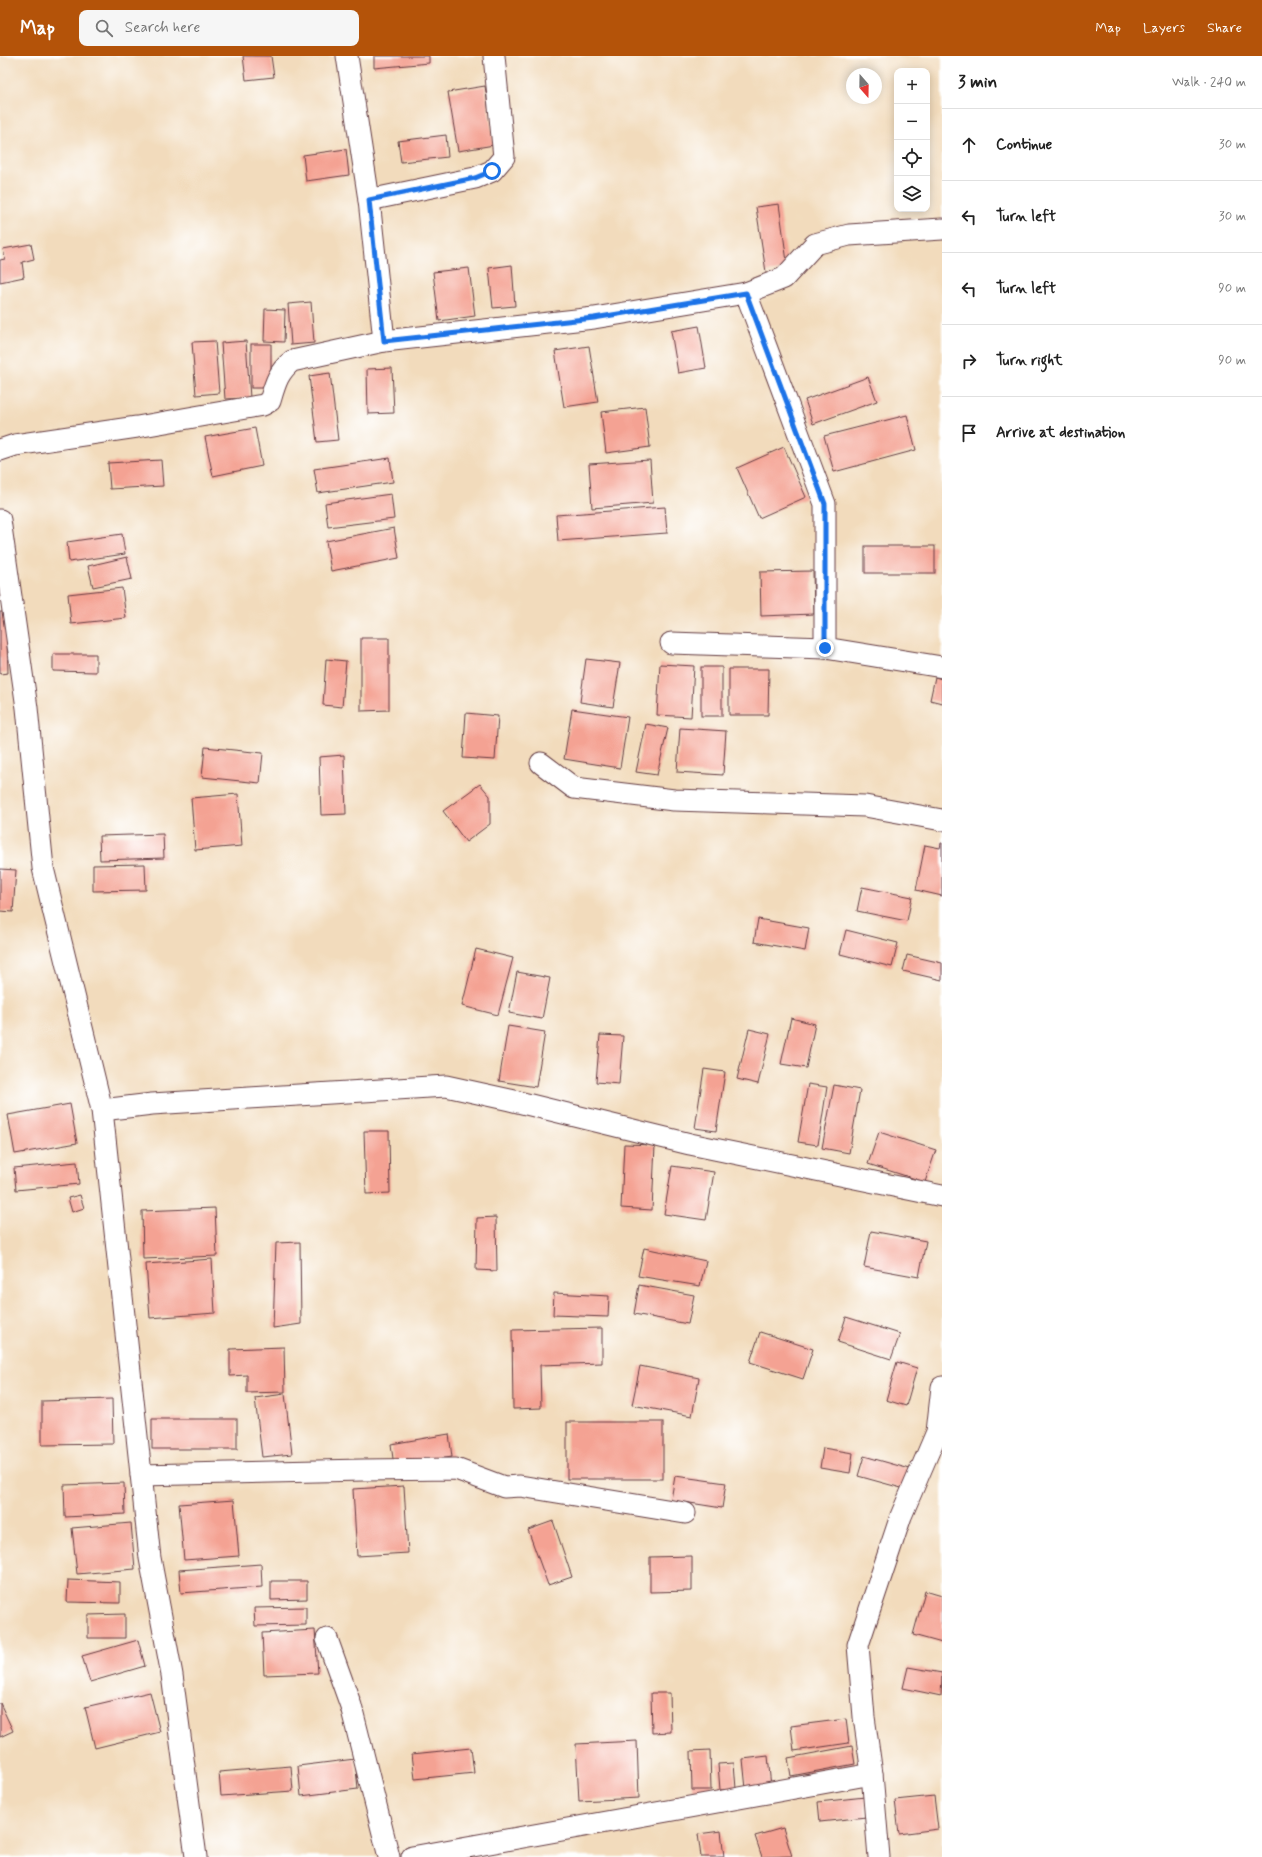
<!DOCTYPE html>
<meta charset="utf-8">
<style>
body{margin:0;font-family:Mynerve,sans-serif;background:#f6f6f6;color:#222}
.controls{position:absolute;right:12px;top:12px;display:grid;overflow:hidden;border-radius:8px;box-shadow:0 2px 10px #0003}
.controls button{width:36px;height:36px;display:grid;place-items:center;padding:0;border:0;border-bottom:1px solid #e0e0e0;background:#fff;color:#222;font:20px sans-serif}
.compass{position:absolute;left:846px;top:12px;width:36px;height:36px;border-radius:50%;background:#fff;box-shadow:0 2px 10px #0003;rotate:160deg}
.stop{position:absolute;width:12px;height:12px;margin:-9px;border:3px solid #1a73e8;border-radius:50%;background:#fff}
.stop.end{background:#1a73e8;border-color:#fff;box-shadow:0 1px 4px #0008}
.list{margin:0;padding:0;list-style:none}
h2{display:flex;justify-content:space-between;align-items:center;height:52px;margin:0;padding:0 16px;font-size:17px}
h2 small{font-size:13px;font-weight:400;color:#767676}
.list li{display:grid;grid-template-columns:26px 1fr auto;gap:12px;align-items:center;box-sizing:border-box;height:72px;padding:0 16px;border-top:1px solid #e0e0e0}
.list b{display:block;font-size:15px;white-space:nowrap}
.list em{font-size:13px;font-style:normal;color:#767676}
.icon{flex:none;width:22px;height:22px;fill:none;stroke:currentColor;stroke-width:2;stroke-linecap:round;stroke-linejoin:round}
.map{position:relative;flex:none;width:942px;height:1801px;overflow:hidden}
header{display:flex;align-items:center;gap:24px;box-sizing:border-box;height:56px;padding:0 20px;background:#b45309;color:#fff}
header strong{font-size:19px}
nav{display:flex;gap:22px;margin-inline-start:auto;font-size:14px}
.search{width:280px;height:36px;background:#f6f6f6;display:flex;align-items:center;gap:10px;box-sizing:border-box;padding:0 14px;border-radius:8px;color:#767676;font-size:15px}
main{display:flex}
aside{flex:1;background:#fff}
.map>svg:first-child{display:block}
.building{fill:#f4a293}
.lines{fill:none;stroke-linecap:round;stroke-linejoin:round}
.street-casing{stroke:#633b41;stroke-width:23}
.street{stroke:#fff;stroke-width:21}
.route{stroke:#1a73e8;stroke-width:5}
</style>
<header>
<strong>Map</strong>
<div class="search"><svg class="icon" aria-label="search" viewBox="0 0 24 24"><circle cx="10" cy="10" r="6"/><path d="M15 15l6 6"/></svg>Search here</div>
<nav><a>Map</a><a>Layers</a><a>Share</a></nav>
</header>
<main>
<div class="map">
<svg width="942" height="1801" viewBox="0 0 942 1801">
<rect width="100%" height="100%" fill="#fff"/>
<filter id="ink" filterUnits="userSpaceOnUse"><feTurbulence type="fractalNoise" baseFrequency=".025" numOctaves="2"/><feDisplacementMap in="SourceGraphic" scale="8" xChannelSelector="R" yChannelSelector="G"/><feConvolveMatrix kernelMatrix="1 2 1 2 8 2 1 2 1" color-interpolation-filters="sRGB"/></filter>
<filter id="wash" filterUnits="userSpaceOnUse"><feTurbulence type="fractalNoise" baseFrequency=".012" numOctaves="4" result="noise"/><feDisplacementMap in="SourceGraphic" scale="16" xChannelSelector="R" yChannelSelector="G"/><feGaussianBlur stdDeviation="0.9" result="paint"/><feColorMatrix in="noise" values="0 0 0 0 0 0 0 0 0 0 0 0 0 0 0 0 0 1.4 0 .05"/><feComposite in="paint" operator="in"/></filter>
<g filter="url(#wash)">
<rect width="100%" height="100%" fill="#f2dbbc"/>
<g id="blocks">
<g class="building">
<polygon points="243,0 271,0 274,21 246,24"/>
<polygon points="374,0 429,0 429,7 374,12"/>
<polygon points="485,30 494,89 458,95 448,36"/>
<polygon points="446,79 448,101 401,106 398,85"/>
<polygon points="346,93 349,119 306,125 303,99"/>
<polygon points="779,148 788,213 766,216 756,151"/>
<polygon points="31,188 34,203 22,206 24,221 0,226 0,204 5,203 3,193"/>
<polygon points="512,209 515,250 493,252 489,212"/>
<polygon points="469,212 475,260 439,265 433,216"/>
<polygon points="311,246 314,287 291,289 288,248"/>
<polygon points="265,253 285,254 284,286 264,285"/>
<polygon points="699,270 706,312 678,317 671,275"/>
<polygon points="215,285 219,337 196,339 192,286"/>
<polygon points="246,285 250,342 225,343 221,287"/>
<rect x="251" y="288" width="20" height="44"/>
<polygon points="589,290 598,346 564,351 555,295"/>
<polygon points="392,312 394,357 368,358 367,313"/>
<polygon points="330,317 338,384 317,386 309,320"/>
<polygon points="868,321 877,345 813,368 805,344"/>
<polygon points="645,351 650,391 606,397 601,356"/>
<polygon points="907,359 916,394 834,416 824,380"/>
<polygon points="255,372 262,410 213,420 205,381"/>
<polygon points="784,391 806,441 759,462 737,412"/>
<polygon points="390,402 393,426 318,437 314,413"/>
<polygon points="161,404 163,430 110,433 108,407"/>
<polygon points="650,404 653,447 592,452 589,408"/>
<polygon points="391,438 394,463 328,471 325,447"/>
<polygon points="665,451 667,477 558,485 556,459"/>
<polygon points="394,472 399,502 331,515 326,485"/>
<polygon points="122,478 125,498 69,506 67,486"/>
<rect x="865" y="490" width="70" height="27"/>
<polygon points="127,501 132,523 93,531 88,510"/>
<polygon points="813,515 814,558 761,560 760,516"/>
<polygon points="122,532 126,562 71,568 68,538"/>
<polygon points="0,556 6,556 8,617 0,618"/>
<polygon points="361,582 389,582 389,654 361,655"/>
<polygon points="53,598 96,598 96,616 53,615"/>
<polygon points="326,603 346,605 342,651 323,649"/>
<polygon points="586,603 620,607 613,651 580,646"/>
<polygon points="660,608 694,610 691,661 657,659"/>
<rect x="701" y="611" width="21" height="49"/>
<polygon points="729,613 769,613 768,659 729,659"/>
<polygon points="935,621 942,623 942,647 930,644"/>
<polygon points="572,653 628,661 620,712 564,703"/>
<polygon points="466,657 498,660 495,704 463,702"/>
<polygon points="646,668 668,672 657,719 636,716"/>
<polygon points="680,672 726,675 723,719 677,716"/>
<polygon points="205,691 263,697 260,727 202,721"/>
<polygon points="344,699 346,758 321,759 319,701"/>
<polygon points="480,728 490,740 490,768 466,786 443,755"/>
<polygon points="238,738 242,790 195,794 191,742"/>
<polygon points="163,778 164,802 100,804 99,780"/>
<polygon points="941,787 942,787 942,840 916,834 925,789 940,792"/>
<polygon points="145,808 146,834 93,835 93,809"/>
<polygon points="0,813 16,814 13,856 0,855"/>
<polygon points="862,831 912,841 907,865 857,855"/>
<polygon points="758,863 809,872 805,895 754,886"/>
<polygon points="846,874 898,887 892,911 840,898"/>
<polygon points="476,893 513,902 498,959 462,950"/>
<polygon points="907,899 942,907 942,924 903,915"/>
<polygon points="517,916 550,922 542,963 509,957"/>
<polygon points="791,962 815,968 806,1012 781,1008"/>
<polygon points="508,970 545,976 536,1031 499,1025"/>
<polygon points="749,973 770,978 758,1028 737,1023"/>
<polygon points="600,979 623,980 619,1028 596,1026"/>
<polygon points="704,1013 725,1016 716,1075 695,1072"/>
<polygon points="808,1028 827,1031 818,1089 798,1086"/>
<polygon points="834,1029 860,1034 849,1097 822,1092"/>
<polygon points="70,1048 77,1087 15,1098 8,1059"/>
<polygon points="364,1075 389,1075 390,1137 366,1138"/>
<polygon points="879,1076 936,1094 925,1126 868,1108"/>
<polygon points="624,1088 655,1089 652,1154 621,1152"/>
<polygon points="77,1106 79,1128 16,1134 14,1112"/>
<polygon points="672,1110 714,1116 706,1164 664,1158"/>
<polygon points="80,1139 84,1152 72,1156 68,1142"/>
<polygon points="215,1152 217,1200 143,1203 142,1155"/>
<polygon points="496,1161 497,1215 476,1214 477,1162"/>
<polygon points="871,1175 926,1185 919,1221 864,1211"/>
<polygon points="300,1186 301,1268 273,1272 276,1187"/>
<polygon points="644,1192 706,1205 700,1230 638,1220"/>
<polygon points="212,1203 215,1257 150,1262 146,1208"/>
<polygon points="639,1229 694,1239 688,1268 634,1258"/>
<polygon points="554,1237 609,1240 608,1261 553,1259"/>
<polygon points="846,1261 900,1278 891,1303 838,1286"/>
<polygon points="602,1272 602,1307 540,1309 541,1352 513,1353 512,1274"/>
<polygon points="760,1276 813,1293 803,1323 750,1306"/>
<polygon points="284,1291 285,1336 247,1337 247,1319 230,1320 230,1293"/>
<polygon points="897,1306 917,1312 906,1350 886,1344"/>
<polygon points="640,1310 699,1322 692,1360 632,1349"/>
<polygon points="285,1338 292,1398 262,1401 255,1342"/>
<polygon points="112,1343 113,1388 42,1389 42,1345"/>
<rect x="152" y="1363" width="85" height="30"/>
<rect x="567" y="1366" width="96" height="57"/>
<polygon points="449,1378 452,1401 394,1410 391,1388"/>
<polygon points="823,1392 853,1397 850,1417 820,1412"/>
<polygon points="864,1400 910,1413 905,1433 858,1420"/>
<polygon points="675,1420 726,1427 722,1452 671,1444"/>
<polygon points="124,1427 125,1458 65,1461 64,1429"/>
<polygon points="404,1430 408,1497 357,1500 353,1433"/>
<polygon points="234,1444 239,1500 184,1504 179,1448"/>
<polygon points="553,1465 572,1521 548,1529 528,1474"/>
<polygon points="131,1467 135,1513 77,1518 72,1472"/>
<polygon points="692,1500 692,1535 650,1536 650,1501"/>
<polygon points="261,1508 262,1531 181,1537 179,1514"/>
<polygon points="68,1524 120,1526 120,1547 67,1546"/>
<polygon points="271,1525 307,1525 307,1543 271,1544"/>
<polygon points="925,1535 942,1540 942,1587 913,1579"/>
<polygon points="306,1551 306,1569 255,1570 254,1552"/>
<polygon points="125,1558 125,1582 88,1582 88,1559"/>
<polygon points="315,1574 318,1617 264,1619 262,1577"/>
<polygon points="138,1584 145,1610 90,1626 82,1600"/>
<polygon points="908,1611 942,1617 941,1640 903,1632"/>
<polygon points="150,1636 160,1676 95,1692 85,1651"/>
<polygon points="651,1637 670,1637 671,1676 652,1677"/>
<polygon points="0,1647 13,1675 0,1681"/>
<polygon points="846,1663 849,1687 794,1695 791,1670"/>
<polygon points="637,1685 639,1742 579,1745 576,1688"/>
<polygon points="852,1690 855,1708 791,1720 788,1702"/>
<polygon points="471,1692 474,1717 415,1723 412,1698"/>
<polygon points="710,1694 711,1734 692,1734 691,1695"/>
<polygon points="768,1700 771,1731 746,1733 743,1703"/>
<polygon points="355,1703 358,1733 301,1740 298,1710"/>
<polygon points="734,1707 736,1733 720,1734 718,1708"/>
<polygon points="291,1710 293,1735 221,1740 219,1716"/>
<polygon points="934,1740 938,1773 899,1778 895,1744"/>
<polygon points="865,1741 866,1761 820,1766 818,1746"/>
<polygon points="783,1772 792,1800 762,1801 755,1780"/>
<polygon points="721,1775 724,1801 701,1801 698,1778"/>
</g>
</g>
</g>
<g filter="url(#ink)">
<use href="#blocks" fill-opacity="0" stroke="#633b41" stroke-width="1"/>
<g class="lines">
<g class="street-casing">
<g id="street">
<polyline points="347,0 369,144 384,285 594,262 746,237 825,448 825,592 942,611"/>
<polyline points="369,144 475,122 492,115 504,101 494,0"/>
<polyline points="746,237 784,222 815,188 849,179 942,173"/>
<path d="M0,394l15,-5 122,-18 126,-22 7,-4c5,-17 8,-29 22,-40l92,-20"/>
<polyline points="0,464 27,652 43,812 102,1054 150,1502 172,1619 196,1801"/>
<polyline points="671,587 825,592"/>
<polyline points="541,707 574,732 674,744 865,750 942,764"/>
<polyline points="102,1054 152,1048 446,1030 510,1044 690,1088 942,1140"/>
<polyline points="141,1419 363,1414 456,1413 504,1431 520,1430 685,1457"/>
<polyline points="327,1583 351,1650 389,1801"/>
<polyline points="412,1801 872,1718"/>
<polyline points="879,1801 872,1718 864,1661 858,1589 901,1460 937,1376 942,1331"/>
</g>
</g>
<use href="#street" class="street"/>
</g>
</g>
<g class="lines" filter="url(#ink)">
<polyline class="route" points="492,115 475,122 369,144 384,285 594,262 746,237 825,448 825,592"/>
</g>
</svg>
<div class="controls">
<button>+</button>
<button>−</button>
<button><svg class="icon" aria-label="locate" viewBox="0 0 24 24"><circle cx="12" cy="12" r="6"/><path d="M12 2v4M12 18v4M2 12h4M18 12h4"/></svg></button>
<button><svg class="icon" aria-label="layers" viewBox="0 0 24 24"><path d="M12 4l9 5-9 5-9-5zM3 14l9 5 9-5"/></svg></button>
</div>
<svg class="compass" viewBox="-18 -18 36 36"><path d="M0-13l5 13h-10z" fill="#e53935"/><path d="M0 13l5-13h-10z" fill="#767676"/></svg>
<div class="stop" style="left:492px;top:115px"></div>
<div class="stop end" style="left:825px;top:592px"></div>
</div>
<aside>
<h2>3 min<small>Walk · 240 m</small></h2>
<ul class="list">
<li><svg class="icon" aria-label="ahead" viewBox="0 0 24 24"><path d="M12 20V5M6 11l6-6 6 6"/></svg><div><b>Continue</b></div><em>30 m</em></li>
<li><svg class="icon" aria-label="left" viewBox="0 0 24 24"><path d="M17 20v-9H6M10 6l-5 5 5 5"/></svg><div><b>Turn left</b></div><em>30 m</em></li>
<li><svg class="icon" aria-label="left" viewBox="0 0 24 24"><path d="M17 20v-9H6M10 6l-5 5 5 5"/></svg><div><b>Turn left</b></div><em>90 m</em></li>
<li><svg class="icon" aria-label="right" viewBox="0 0 24 24"><path d="M7 20v-9h11M14 6l5 5-5 5"/></svg><div><b>Turn right</b></div><em>90 m</em></li>
<li><svg class="icon" aria-label="arrive" viewBox="0 0 24 24"><path d="M6 21V4h12l-3 4 3 4H6"/></svg><div><b>Arrive at destination</b></div></li>
</ul>
</aside>
</main>
